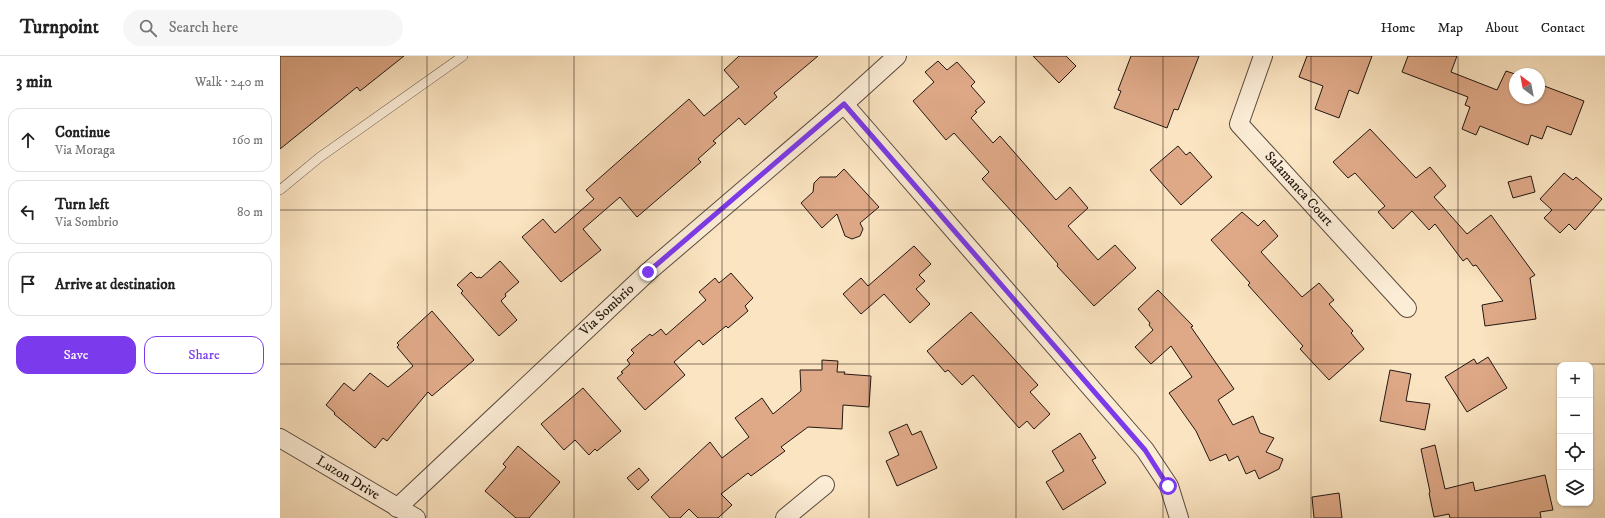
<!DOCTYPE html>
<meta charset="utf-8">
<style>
body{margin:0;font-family:"IM FELL DW Pica",serif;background:#f6f6f6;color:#222}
.controls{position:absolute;right:12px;bottom:12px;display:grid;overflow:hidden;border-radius:8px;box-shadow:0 1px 3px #0004}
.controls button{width:36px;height:36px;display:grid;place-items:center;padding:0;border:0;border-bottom:1px solid #e0e0e0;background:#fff;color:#222;font:20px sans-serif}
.compass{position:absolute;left:1229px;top:12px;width:36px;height:36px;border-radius:50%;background:#fff;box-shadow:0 1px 3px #0004;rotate:328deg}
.stop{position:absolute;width:12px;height:12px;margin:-9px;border:3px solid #7c3aed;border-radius:50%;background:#fff}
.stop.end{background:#7c3aed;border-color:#fff;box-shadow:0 1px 4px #0008}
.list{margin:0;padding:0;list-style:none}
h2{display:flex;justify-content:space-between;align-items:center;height:52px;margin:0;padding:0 16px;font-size:17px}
h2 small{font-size:13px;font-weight:400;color:#767676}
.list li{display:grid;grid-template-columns:26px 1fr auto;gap:12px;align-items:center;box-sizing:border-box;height:64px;margin:0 8px 8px;padding:0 8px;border:1px solid #e0e0e0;border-radius:12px}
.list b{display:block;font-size:15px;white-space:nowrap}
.list p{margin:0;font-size:13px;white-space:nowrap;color:#767676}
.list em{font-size:13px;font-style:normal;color:#767676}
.actions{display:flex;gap:8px;padding:12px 16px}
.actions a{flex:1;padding:9px 0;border:1px solid #7c3aed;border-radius:12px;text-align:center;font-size:14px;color:#7c3aed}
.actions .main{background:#7c3aed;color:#fff}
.icon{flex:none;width:22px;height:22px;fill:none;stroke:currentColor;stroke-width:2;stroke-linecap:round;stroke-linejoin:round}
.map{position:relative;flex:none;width:1325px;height:462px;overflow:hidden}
header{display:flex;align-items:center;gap:24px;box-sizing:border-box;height:56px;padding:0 20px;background:#fff;border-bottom:1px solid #e0e0e0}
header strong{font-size:19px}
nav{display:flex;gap:22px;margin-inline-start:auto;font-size:14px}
.search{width:280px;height:36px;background:#f6f6f6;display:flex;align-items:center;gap:10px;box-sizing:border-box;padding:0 14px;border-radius:22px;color:#767676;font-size:15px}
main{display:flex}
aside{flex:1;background:#fff}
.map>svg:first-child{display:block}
.building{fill:#dfa988;stroke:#231711}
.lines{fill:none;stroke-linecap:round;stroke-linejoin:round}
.service-casing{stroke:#594a3d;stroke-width:10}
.minor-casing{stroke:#594a3d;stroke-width:20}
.service{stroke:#fcedd7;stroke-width:9}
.minor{stroke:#fcedd7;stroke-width:18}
.route{stroke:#7c3aed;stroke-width:5}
.grid{fill:none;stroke:#231711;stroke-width:1;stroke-opacity:0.55}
.labels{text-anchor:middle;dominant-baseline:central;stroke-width:3.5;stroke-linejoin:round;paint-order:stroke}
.street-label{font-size:14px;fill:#231711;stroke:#fcedd7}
</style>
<header>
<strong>Turnpoint</strong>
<div class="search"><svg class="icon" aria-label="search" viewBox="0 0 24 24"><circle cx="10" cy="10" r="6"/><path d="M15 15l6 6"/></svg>Search here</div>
<nav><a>Home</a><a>Map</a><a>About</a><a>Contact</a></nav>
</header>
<main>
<aside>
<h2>3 min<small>Walk · 240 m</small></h2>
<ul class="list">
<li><svg class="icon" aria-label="ahead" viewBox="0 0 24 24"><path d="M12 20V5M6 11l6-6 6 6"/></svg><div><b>Continue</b><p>Via Moraga</p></div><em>160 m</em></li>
<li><svg class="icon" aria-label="left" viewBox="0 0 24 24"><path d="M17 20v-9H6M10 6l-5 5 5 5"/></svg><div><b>Turn left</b><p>Via Sombrio</p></div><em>80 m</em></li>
<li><svg class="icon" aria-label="arrive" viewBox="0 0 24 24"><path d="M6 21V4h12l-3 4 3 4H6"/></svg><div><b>Arrive at destination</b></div></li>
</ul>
<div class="actions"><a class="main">Save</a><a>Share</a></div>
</aside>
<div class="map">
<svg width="1325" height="462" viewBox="0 0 1325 462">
<rect width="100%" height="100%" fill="#fbe4c1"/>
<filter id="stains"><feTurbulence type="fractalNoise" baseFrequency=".005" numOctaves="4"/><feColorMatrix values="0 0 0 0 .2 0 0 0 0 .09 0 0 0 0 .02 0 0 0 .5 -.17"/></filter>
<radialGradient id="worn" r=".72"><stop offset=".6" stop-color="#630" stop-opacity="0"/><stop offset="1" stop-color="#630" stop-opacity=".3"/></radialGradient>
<g class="building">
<polygon points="0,0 124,0 80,35 77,31 0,93"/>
<polygon points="459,0 538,0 494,37 497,41 465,69 459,62 433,85 436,87 418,103 421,106 357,161 340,141 303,173 321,194 281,226 242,181 263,163 275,177 314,143 306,134 409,43 424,60 459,31 444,14"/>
<polygon points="753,0 786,0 796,10 779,27"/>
<polygon points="851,0 919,0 898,54 894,53 887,72 834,52 841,35 838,34"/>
<polygon points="1027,0 1092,0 1078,38 1069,34 1059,62 1035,53 1043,30 1019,21"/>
<polygon points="1128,0 1177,0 1171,16 1217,34 1226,15 1235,18 1235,42 1259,42 1259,28 1304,45 1291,79 1267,70 1262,83 1251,79 1248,89 1200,70 1196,79 1182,73 1190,51 1185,49 1188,41 1122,16"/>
<polygon points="658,5 667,14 677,6 695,26 691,30 705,46 695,55 697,56 691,62 713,87 720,80 776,144 790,131 808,152 788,170 818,204 835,189 856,212 814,250 777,210 778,208 745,170 702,123 709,116 674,77 666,84 633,45 654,26 645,16"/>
<polygon points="1090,73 1136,122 1150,111 1166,130 1154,141 1187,178 1211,159 1255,219 1250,222 1256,263 1205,270 1202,249 1223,245 1196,209 1193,210 1187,202 1183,205 1155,168 1149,174 1132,155 1113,173 1098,156 1105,150 1075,117 1068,122 1053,106"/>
<polygon points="898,90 906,99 910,96 932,121 901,149 870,114"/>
<polygon points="564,113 599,151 580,167 583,173 580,180 572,183 565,180 557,158 542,172 521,147 533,136 534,127 540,121 556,121"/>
<polygon points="1284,117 1293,124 1296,121 1322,143 1295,174 1289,168 1280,177 1264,162 1272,154 1260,143"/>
<polygon points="1251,120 1255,136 1233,142 1228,126"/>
<polygon points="962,156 978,170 984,164 998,180 981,196 1022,241 1039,227 1054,244 1049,248 1073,275 1071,277 1084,293 1049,324 1020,293 1023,290 968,229 970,227 931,184"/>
<polygon points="634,190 651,208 639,219 645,225 636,233 650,248 630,267 604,238 581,258 563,238 581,222 588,230"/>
<polygon points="220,205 239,226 225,238 226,240 221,245 237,264 219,280 181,237 183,235 177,229 191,216 197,222 199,221 201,222"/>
<polygon points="451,217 473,242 465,250 468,255 448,272 446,270 423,289 419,284 394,306 405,319 365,354 337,322 343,317 341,316 350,308 347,304 354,297 351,294 370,278 372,280 381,273 386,279 426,244 419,236 435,222 439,227"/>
<polygon points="878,234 913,270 911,271 954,333 938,344 953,369 973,360 980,377 994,382 986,396 1003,403 999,413 979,423 975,414 966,418 958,400 949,405 946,398 930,405 916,375 889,337 912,321 891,290 871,308 855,291 873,274 869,269 870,267 858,253"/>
<polygon points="152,255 194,304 152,340 148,336 107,385 103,382 95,392 54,358 55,357 46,349 64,327 74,335 90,317 108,331 133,310 117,291 119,289 117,287"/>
<polygon points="691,256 758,329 750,336 770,358 754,373 747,365 739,372 693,319 682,329 668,314 665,316 647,295"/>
<polygon points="1208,301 1227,332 1187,356 1165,321 1194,303 1197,308"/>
<polygon points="542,304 558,305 557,316 565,316 564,318 591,320 589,351 563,349 562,373 528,371 501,391 505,395 471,420 468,417 441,438 452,449 438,462 418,462 409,453 400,462 390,462 371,441 430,386 442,402 469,381 455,362 482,342 493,358 521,335 520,314 542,314"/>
<polygon points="1110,314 1131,318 1126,345 1150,348 1145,374 1100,365"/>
<polygon points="303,332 341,375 317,395 315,393 309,399 295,384 284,394 261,368"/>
<polygon points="627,368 632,379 641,375 657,412 617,430 606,405 619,399 609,376"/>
<polygon points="800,377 816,402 812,404 826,427 783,454 766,426 784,415 772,395"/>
<polygon points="1155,389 1165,433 1193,426 1195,435 1265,419 1273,454 1260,456 1261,462 1170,462 1169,458 1154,461 1149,437 1150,436 1141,393"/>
<polygon points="238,390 280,426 249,462 236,462 205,435 226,411 223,408"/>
<polygon points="359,412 369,424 358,434 347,422"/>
<polygon points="1059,437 1062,462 1034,462 1032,441"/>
</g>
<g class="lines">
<g class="service-casing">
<polyline id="service" points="0,134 40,101 183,0"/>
</g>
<g class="minor-casing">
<g id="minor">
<polyline points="983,0 959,68 1127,252"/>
<polyline points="564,48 865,394 889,430 899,462"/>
<polyline points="0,382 136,462"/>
<polyline points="117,452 368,216 564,48 617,0"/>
<polyline points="505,462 545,429"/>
</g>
</g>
<use href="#service" class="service"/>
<use href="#minor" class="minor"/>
</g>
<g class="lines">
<polyline class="route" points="368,216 564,48 865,394 888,430"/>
</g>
<path class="grid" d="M147,0v462M294,0v462M442,0v462M589,0v462M736,0v462M883,0v462M1031,0v462M1178,0v462M0,154h1325M0,308h1325"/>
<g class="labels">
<g class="street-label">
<text transform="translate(1019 133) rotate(48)">Salamanca Court</text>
<text transform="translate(327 254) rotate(-43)">Via Sombrio</text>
<text transform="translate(68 422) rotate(31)">Luzon Drive</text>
</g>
</g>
<rect width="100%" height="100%" filter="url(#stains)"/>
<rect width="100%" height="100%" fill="url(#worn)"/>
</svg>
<div class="controls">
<button>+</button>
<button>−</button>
<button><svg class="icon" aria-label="locate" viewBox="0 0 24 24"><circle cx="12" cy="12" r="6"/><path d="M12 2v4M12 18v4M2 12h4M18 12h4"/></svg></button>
<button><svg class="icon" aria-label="layers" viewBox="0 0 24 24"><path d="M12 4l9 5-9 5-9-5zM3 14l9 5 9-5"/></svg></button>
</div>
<svg class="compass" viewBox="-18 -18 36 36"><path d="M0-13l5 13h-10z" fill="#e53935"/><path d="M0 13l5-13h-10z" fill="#767676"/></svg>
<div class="stop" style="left:888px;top:430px"></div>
<div class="stop end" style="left:368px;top:216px"></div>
</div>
</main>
